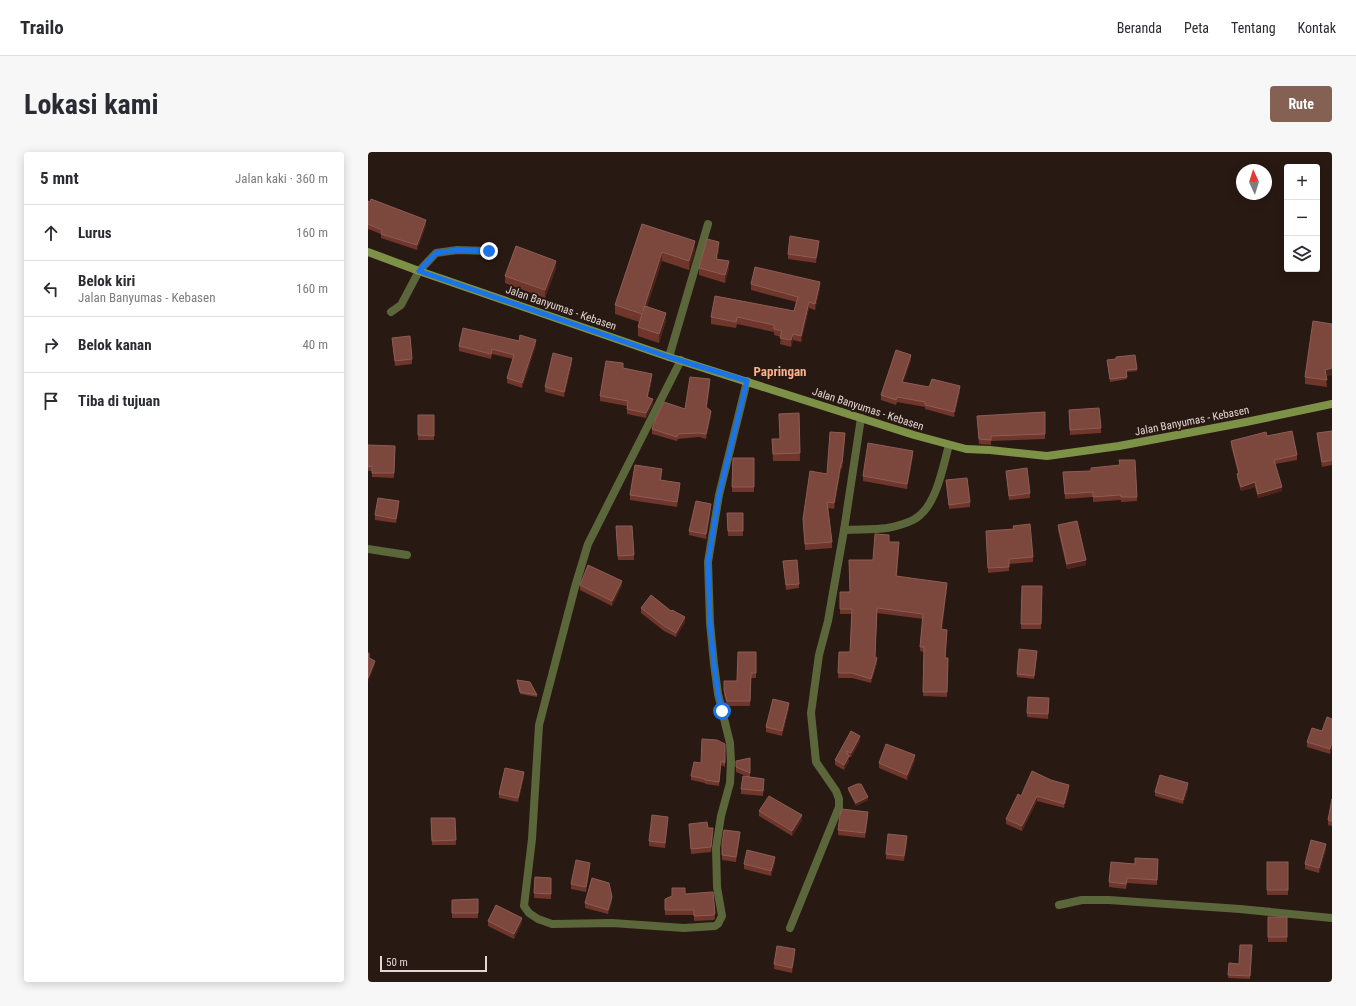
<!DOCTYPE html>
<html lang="id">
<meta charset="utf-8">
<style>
body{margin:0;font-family:"Roboto Condensed",sans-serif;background:#f7f7f7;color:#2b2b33}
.controls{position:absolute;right:12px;top:12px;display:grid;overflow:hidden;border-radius:4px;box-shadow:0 2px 10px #0003}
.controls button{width:36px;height:36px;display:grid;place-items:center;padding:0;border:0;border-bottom:1px solid #e1e1e2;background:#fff;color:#2b2b33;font:20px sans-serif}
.compass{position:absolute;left:868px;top:12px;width:36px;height:36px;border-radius:50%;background:#fff;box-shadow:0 2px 10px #0003;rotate:356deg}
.scale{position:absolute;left:12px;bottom:10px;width:107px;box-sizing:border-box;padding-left:4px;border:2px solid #e2d7d3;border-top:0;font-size:11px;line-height:14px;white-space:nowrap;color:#e2d7d3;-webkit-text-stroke:3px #291913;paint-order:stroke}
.stop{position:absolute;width:12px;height:12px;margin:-9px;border:3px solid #1a73e8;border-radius:50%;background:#fff}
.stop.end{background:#1a73e8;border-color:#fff;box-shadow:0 1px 4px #0008}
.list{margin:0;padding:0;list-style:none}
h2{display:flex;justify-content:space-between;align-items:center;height:52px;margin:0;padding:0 16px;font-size:17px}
h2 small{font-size:13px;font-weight:400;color:#7c7c81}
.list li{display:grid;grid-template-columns:26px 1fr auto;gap:12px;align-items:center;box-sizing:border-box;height:56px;padding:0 16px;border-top:1px solid #e1e1e2}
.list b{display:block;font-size:15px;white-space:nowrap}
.list p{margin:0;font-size:13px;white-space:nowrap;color:#7c7c81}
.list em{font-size:13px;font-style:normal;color:#7c7c81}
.icon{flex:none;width:22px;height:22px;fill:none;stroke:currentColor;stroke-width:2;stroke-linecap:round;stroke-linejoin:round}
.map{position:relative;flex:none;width:964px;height:830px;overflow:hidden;border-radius:4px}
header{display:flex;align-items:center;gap:24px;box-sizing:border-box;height:56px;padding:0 20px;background:#fff;border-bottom:1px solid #e1e1e2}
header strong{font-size:19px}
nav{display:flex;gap:22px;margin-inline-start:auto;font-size:14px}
.intro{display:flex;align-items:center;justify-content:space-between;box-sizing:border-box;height:96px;padding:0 24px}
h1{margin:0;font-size:28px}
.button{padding:10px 18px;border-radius:4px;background:#846152;color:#fff;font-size:14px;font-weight:700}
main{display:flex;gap:24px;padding:0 24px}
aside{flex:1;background:#fff;border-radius:4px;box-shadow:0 2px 10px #0003}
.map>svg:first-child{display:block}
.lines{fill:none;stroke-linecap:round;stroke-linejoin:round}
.service{stroke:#5b673a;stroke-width:8}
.minor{stroke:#5b673a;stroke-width:8}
.secondary{stroke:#7d9246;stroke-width:8}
.wall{fill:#70352b}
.shaded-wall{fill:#4e231a}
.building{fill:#7c473d;stroke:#8c5d54}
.route{stroke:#1a73e8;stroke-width:5}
.labels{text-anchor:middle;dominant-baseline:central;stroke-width:3.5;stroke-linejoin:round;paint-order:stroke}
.street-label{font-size:11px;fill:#e2d7d3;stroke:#291913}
.quarter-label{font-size:13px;font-weight:bold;fill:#fbb18c;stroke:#291913}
</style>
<header>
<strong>Trailo</strong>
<nav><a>Beranda</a><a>Peta</a><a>Tentang</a><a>Kontak</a></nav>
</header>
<div class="intro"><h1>Lokasi kami</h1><a class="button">Rute</a></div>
<main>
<aside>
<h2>5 mnt<small>Jalan kaki · 360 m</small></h2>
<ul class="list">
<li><svg class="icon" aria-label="ahead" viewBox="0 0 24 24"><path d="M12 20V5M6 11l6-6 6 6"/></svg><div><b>Lurus</b></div><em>160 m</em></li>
<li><svg class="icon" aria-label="left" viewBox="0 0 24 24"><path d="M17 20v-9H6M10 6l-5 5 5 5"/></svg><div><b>Belok kiri</b><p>Jalan Banyumas - Kebasen</p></div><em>160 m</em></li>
<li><svg class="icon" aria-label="right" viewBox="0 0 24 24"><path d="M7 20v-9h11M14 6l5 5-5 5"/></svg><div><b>Belok kanan</b></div><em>40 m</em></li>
<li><svg class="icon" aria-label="arrive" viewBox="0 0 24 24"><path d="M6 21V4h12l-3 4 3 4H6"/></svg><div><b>Tiba di tujuan</b></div></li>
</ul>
</aside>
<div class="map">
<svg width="964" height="830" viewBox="0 0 964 830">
<rect width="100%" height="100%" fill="#291913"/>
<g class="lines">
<g class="service">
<polyline points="23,160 33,153 51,119 68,101 89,98 121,99"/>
<polyline points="301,205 340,72"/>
</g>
<g class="minor">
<polyline points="313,208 220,392 207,435 171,573 164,687 156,754 161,761 170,767 184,772 244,771 316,776 347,774 350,772 354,764 349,735 348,696 353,664 362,631 363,610 362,591 350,542 346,512 342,471 340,410 351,343 379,229"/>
<path d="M476,378c14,-1 29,0 43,-2 10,-2 24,-5 32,-12 18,-14 24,-50 30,-71"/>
<polyline points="0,397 39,403"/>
<polyline points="691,753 714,748 741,748 872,757 964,766"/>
<polyline points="422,776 471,655 471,647 468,639 448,610 443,561 451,503 460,469 476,378 493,266"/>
</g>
<polyline class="secondary" points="0,100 51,119 301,205 546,283 598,297 622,298 679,304 751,294 878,270 964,252"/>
</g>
<g class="wall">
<polygon points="0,49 58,73 49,98 13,86 13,82 0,77"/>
<polygon points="274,72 327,98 321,118 294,109 279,154 298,169 291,191 270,184 270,175 271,170 247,162 247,153"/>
<polygon points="451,93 448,111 420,107 420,102"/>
<polygon points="351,98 349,107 361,116 357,131 331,123 331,116"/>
<polygon points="188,116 177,146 137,131 137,124"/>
<polygon points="383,132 452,136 447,158 441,156 433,190 425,188 423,195 412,192 413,185 406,183 406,180 369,172 368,176 343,172 343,165 426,159 428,150 383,138"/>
<polygon points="24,186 44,207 44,212 27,214"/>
<polygon points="151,189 168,193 154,236 139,231 139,226 145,207 124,202 123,207 91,199 91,194"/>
<polygon points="543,208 535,230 561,235 592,239 586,265 557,257 557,255 529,250 528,253 513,248 513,243"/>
<polygon points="739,208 769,217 769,219 758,220 759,227 742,230"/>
<polygon points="204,211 196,245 177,240 177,235"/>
<polygon points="255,216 284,227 280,245 285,252 278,266 259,262 259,254 232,249 232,244"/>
<polygon points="937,225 958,225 959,235 937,232"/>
<polygon points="342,232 339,256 343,264 338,287 331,285 310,287 309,289 284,282 284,277 317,257"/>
<polygon points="701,258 733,276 733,281 702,283"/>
<polygon points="677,260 677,287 623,289 623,293 611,292 609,264"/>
<polygon points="431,261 432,309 405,309 404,287 412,287"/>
<rect x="50" y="263" width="16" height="25"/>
<polygon points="964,279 964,313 954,315 949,286 949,281"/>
<polygon points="477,287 474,317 473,316 466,357 460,356 464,390 464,396 437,398 435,367"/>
<polygon points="863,289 929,303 929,308 907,312 914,339 890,346 887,335 873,339 869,326 869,322 870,321 863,294"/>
<polygon points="0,293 27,294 26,326 4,325 4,319 0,319"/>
<polygon points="545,303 539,337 495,329 495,324"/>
<polygon points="365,306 386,306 386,340 364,340"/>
<polygon points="638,319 662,341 662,346 641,348"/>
<polygon points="695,320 769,345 769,349 753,350 753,348 725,350 725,345 697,347"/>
<polygon points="294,322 293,328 312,336 309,355 262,348 262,343"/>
<polygon points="578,328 602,350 602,355 581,357"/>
<polygon points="31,354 28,371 7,368 7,363"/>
<polygon points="343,357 338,387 321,383 321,379"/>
<polygon points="359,361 375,361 375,384 360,384"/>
<polygon points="690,373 718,413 699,417 690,378"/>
<polygon points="248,374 266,403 266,408 250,408"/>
<polygon points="645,374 665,405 665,410 641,412 641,419 620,421 618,384 645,377"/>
<polygon points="521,390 531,395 529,425 579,436 574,477 579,483 577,506 580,506 579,545 555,544 556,500 552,499 555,467 509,461 507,505 509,511 503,531 484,526 470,526 471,500 482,500 484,462 472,462 472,440 482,440 505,408"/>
<polygon points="415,409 431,432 431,436 418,438"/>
<polygon points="212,433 254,433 244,454 212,438"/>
<polygon points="654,434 674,434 673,477 653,477"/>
<polygon points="273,456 303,459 317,470 308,485 296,479 273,461"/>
<polygon points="388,500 388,526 383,526 382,554 359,554 356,543 356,529 369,529"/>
<polygon points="669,503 666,527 649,525 649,522"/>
<polygon points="149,528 169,543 169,545 152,542"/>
<polygon points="681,551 680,567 659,565 659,561"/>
<polygon points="421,556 414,584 398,580 398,575"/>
<polygon points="964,567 964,595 962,602 939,595 939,590 954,579"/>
<polygon points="492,589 483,605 481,605 481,609 476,618 467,613 467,608"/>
<polygon points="357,606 357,615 353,613 351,634 337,632 337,631 323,628 323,624 333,611"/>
<polygon points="382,606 382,625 396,631 395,644 373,642 373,637 378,624 368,620 368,609"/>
<polygon points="547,608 539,628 511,616 511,611"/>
<polygon points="156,625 150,650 131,646 131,642"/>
<polygon points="480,636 500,648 488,654 480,638"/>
<polygon points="820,636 815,652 787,644 787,640"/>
<polygon points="701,638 696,656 669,649 654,679 638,672 638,667 653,644"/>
<polygon points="964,647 964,674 960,673 960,668"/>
<polygon points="391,659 434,668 424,684 391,664"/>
<polygon points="500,665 497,686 470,683 470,678"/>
<polygon points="63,666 87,666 88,693 64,693"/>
<polygon points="300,670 297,696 281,694 281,689"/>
<polygon points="321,672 340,676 345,681 343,700 323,702"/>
<polygon points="372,685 368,710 354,708 354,692"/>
<polygon points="539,689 536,709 518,707 518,702"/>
<polygon points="958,697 951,721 937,717 937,712"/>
<polygon points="407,710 403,724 376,717 376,712"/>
<rect x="899" y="710" width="21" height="33"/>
<polygon points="767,712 790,712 789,733 759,731 758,737 741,735 741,730"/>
<polygon points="222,715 218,740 203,737 203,732"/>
<polygon points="167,725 183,726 183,747 166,746"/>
<polygon points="345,740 347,766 346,768 326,769 326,763 297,763 297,747 317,742"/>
<polygon points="110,747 110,766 84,766 84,748"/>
<polygon points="244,750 240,762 217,756 217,751"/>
<rect x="900" y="765" width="19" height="25"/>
<polygon points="120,769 154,770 146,787 120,774"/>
<polygon points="884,793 882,827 860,826 861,811 871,812"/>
<polygon points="427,802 424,821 406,817 406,812"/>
</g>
<g class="shaded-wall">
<polygon points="58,68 58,73 49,98 49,93"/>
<polygon points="327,89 327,98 321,118 321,109"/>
<polygon points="451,89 451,93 448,111 448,106"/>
<polygon points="351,90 351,98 348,114 348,107"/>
<polygon points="294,100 294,109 275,168 275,159"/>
<polygon points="188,109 188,116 177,146 177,138"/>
<polygon points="361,109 361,116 357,131 357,123"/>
<polygon points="452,130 452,136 447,158 447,152"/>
<polygon points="441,150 441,156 433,190 433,184"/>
<polygon points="298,161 298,169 291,191 291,182"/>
<polygon points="425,182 425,188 423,195 423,188"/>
<polygon points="168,188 168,193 154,236 154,231"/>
<polygon points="543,203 543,208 534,235 534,230"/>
<polygon points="204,206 204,211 196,245 196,240"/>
<polygon points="964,216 964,223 957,225 957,218"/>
<polygon points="284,222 284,227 279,250 279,245"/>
<polygon points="342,227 342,232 338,260 338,255"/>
<polygon points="592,234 592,239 586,265 586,260"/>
<polygon points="285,247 285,252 278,266 278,261"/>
<polygon points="343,259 343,264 338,287 338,282"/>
<polygon points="477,281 477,287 474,317 474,311"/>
<polygon points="545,299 545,303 539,337 539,332"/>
<polygon points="473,311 473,316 466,357 466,351"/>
<polygon points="887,330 887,335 873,339 873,335"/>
<polygon points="312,331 312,336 309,355 309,350"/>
<polygon points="914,335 914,339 890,346 890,342"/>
<polygon points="31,349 31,354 28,371 28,367"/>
<polygon points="343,352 343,357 338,387 338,382"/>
<polygon points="718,408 718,413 699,417 699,412"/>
<polygon points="254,429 254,433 244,454 244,449"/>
<polygon points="579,431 579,436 573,482 573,477"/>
<polygon points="317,465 317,470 308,485 308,481"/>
<polygon points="669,499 669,503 666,527 666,524"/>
<polygon points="509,506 509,511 503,531 503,527"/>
<polygon points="7,509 7,513 0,530 0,526"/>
<polygon points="421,551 421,556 414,584 414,579"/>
<polygon points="492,584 492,589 483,605 483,601"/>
<polygon points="964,590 964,595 962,602 962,597"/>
<polygon points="547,603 547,608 539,628 539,623"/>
<polygon points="481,604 481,609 476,618 476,613"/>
<polygon points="156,620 156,625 150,650 150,646"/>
<polygon points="820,631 820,636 815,652 815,648"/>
<polygon points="701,633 701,638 696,656 696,652"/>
<polygon points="669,644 669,649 654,679 654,674"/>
<polygon points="500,645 500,648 488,654 488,651"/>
<polygon points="500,660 500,665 497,686 497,681"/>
<polygon points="434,663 434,668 424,684 424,679"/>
<polygon points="300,665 300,670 297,696 297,691"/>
<polygon points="345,676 345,681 343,700 343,695"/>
<polygon points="372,680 372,685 368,710 368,705"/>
<polygon points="539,684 539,689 536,709 536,704"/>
<polygon points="958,692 958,697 951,721 951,716"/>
<polygon points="407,705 407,710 403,724 403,719"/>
<polygon points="222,711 222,715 218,740 218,735"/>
<polygon points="244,745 244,750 240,762 240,758"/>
<polygon points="154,766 154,770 146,787 146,782"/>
<polygon points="427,797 427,802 424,821 424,816"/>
</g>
<g class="building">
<polygon points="3,47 58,68 49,93 13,82 14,78 0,72 0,49 2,50"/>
<polygon points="274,72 327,89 321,109 294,100 275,159 277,154 298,161 291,182 270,175 274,162 247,153"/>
<polygon points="422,84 451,89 448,106 420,102"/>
<polygon points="339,87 351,90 348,107 361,109 357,123 331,116"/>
<polygon points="148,94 188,109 177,138 137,124"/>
<polygon points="387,115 452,130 447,152 441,150 433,184 425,182 423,188 412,186 414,179 406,177 406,173 369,165 368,170 343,165 347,144 426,159 430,145 383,132"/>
<polygon points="945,169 964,172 964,216 957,218 959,228 937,225"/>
<polygon points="95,176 151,189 152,183 168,188 154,231 139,226 146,203 124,197 123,202 91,194"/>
<polygon points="42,184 44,207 27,209 24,186"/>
<polygon points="528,198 543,203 534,230 561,235 564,227 592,234 586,260 557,253 557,250 529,245 528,248 513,243"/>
<polygon points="185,201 204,206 196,240 177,235"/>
<polygon points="767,203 769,217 758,218 759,225 742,227 739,208 748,207 748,205"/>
<polygon points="238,209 255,211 255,216 284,222 279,245 285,247 278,261 259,257 260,249 232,244"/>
<polygon points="322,225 342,227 338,255 343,259 338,282 331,281 310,282 309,285 284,277 288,266 296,250 317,257"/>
<polygon points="731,256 733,276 702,278 701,258"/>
<polygon points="677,260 677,282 623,284 623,288 611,287 609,264"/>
<polygon points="431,261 432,301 405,302 404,287 412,287 411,262"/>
<polygon points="50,263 66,263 66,284 50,283"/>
<polygon points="924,279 929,303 906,308 914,335 890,342 887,330 873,335 869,322 871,321 863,289 898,280 899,284"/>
<polygon points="964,279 964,308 954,310 949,281"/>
<polygon points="462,280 477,281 474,311 473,311 466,351 459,350 464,390 437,392 435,367 442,319 459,322"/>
<polygon points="500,291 545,299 539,332 495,324"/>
<polygon points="0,293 27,294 26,321 4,321 4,314 0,315"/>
<polygon points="365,306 386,306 386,335 364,335"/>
<polygon points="751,308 767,308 769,345 753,345 753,343 725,345 725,340 697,342 695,320 723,319 723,316 752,313"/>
<polygon points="267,313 294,317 292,328 312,331 309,350 262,343"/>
<polygon points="659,316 662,341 641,344 638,319"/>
<polygon points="599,326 602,350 581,353 578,328"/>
<polygon points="10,346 31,349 28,367 7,363"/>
<polygon points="328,349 343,352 338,382 321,379"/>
<polygon points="359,361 375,361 375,379 360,379"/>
<polygon points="709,369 718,408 699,412 690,373"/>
<polygon points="662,372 665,405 641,407 641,415 620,416 618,379 646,377 645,374"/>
<polygon points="248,374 264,374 266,403 250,404"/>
<polygon points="507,382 521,383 521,390 531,390 528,424 579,431 573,477 579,478 577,506 580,506 579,540 555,540 556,495 552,495 555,462 509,456 507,505 509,506 503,527 484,521 470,521 471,500 482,500 484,457 472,457 472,440 482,440 481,408 505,408"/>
<polygon points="429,408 431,432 418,433 415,409"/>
<polygon points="220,413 254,429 244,449 212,433"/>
<polygon points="654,434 674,434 673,472 653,472"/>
<polygon points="283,443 303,459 304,458 317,465 308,481 296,474 273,456"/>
<polygon points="651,497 669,499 666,524 649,522"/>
<polygon points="370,500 388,500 388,521 383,521 382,549 359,549 356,538 356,529 369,529"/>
<polygon points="0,501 1,501 1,506 7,509 0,526"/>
<polygon points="149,528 162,530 169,543 152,540"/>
<polygon points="660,545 681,546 680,562 659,561"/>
<polygon points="405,547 421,551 414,579 398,575"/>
<polygon points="959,565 964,567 964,590 962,597 939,590 944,576 954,579"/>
<polygon points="483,579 492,584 483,601 478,599 481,604 476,613 467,608"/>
<polygon points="334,587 349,588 357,592 357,611 353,609 351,630 337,628 337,627 323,624 326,610 333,611"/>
<polygon points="518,592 547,603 539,623 511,611"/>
<polygon points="382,606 382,621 368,615 368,609"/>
<polygon points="137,616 156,620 150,646 131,642"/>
<polygon points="664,619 683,628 701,633 696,652 669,644 654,674 638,667 650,642 653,644"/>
<polygon points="792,623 820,631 815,648 787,640"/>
<polygon points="375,624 396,627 395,639 373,637"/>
<polygon points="489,632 493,632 500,645 488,651 480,636"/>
<polygon points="401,644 434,663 424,679 391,659"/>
<polygon points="964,647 964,669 960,668"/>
<polygon points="474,657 500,660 497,681 470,678 472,663"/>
<polygon points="284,663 300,665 297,691 281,689"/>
<polygon points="63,666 87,666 88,688 64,689"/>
<polygon points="339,670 340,676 345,676 343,695 323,697 321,672"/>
<polygon points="356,678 372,680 368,705 354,703 354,692"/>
<polygon points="520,682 539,684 536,704 518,702"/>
<polygon points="943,688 958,692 951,716 937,712"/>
<polygon points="379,698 407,705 403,719 376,712"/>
<polygon points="767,706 790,707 789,728 759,726 758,732 741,730 743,710 767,712"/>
<polygon points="208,708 222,711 218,735 203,732"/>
<rect x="899" y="710" width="21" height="28"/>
<polygon points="167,725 183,726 183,742 166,741"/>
<polygon points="224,726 241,731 244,745 240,758 217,751"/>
<polygon points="304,736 317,736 317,742 345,740 347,761 346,763 326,764 326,758 297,758 297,747 304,744"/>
<polygon points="110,747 110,761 84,761 84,748"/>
<polygon points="128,753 154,766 146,782 120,769"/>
<rect x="900" y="765" width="19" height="20"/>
<polygon points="872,793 884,793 882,824 860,823 861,811 871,812"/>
<polygon points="409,794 427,797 424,816 406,812"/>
</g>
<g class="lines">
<polyline class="route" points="121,99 89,98 68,101 51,119 301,205 379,229 351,343 340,410 342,471 346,512 350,542 354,559"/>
</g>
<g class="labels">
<g class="street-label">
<text transform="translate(193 156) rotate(19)">Jalan Banyumas - Kebasen</text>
<text transform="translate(500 257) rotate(18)">Jalan Banyumas - Kebasen</text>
<text transform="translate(824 269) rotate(-11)">Jalan Banyumas - Kebasen</text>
</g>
<g class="quarter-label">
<text x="412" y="219">Papringan</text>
</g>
</g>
</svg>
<div class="controls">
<button>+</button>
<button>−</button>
<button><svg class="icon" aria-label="layers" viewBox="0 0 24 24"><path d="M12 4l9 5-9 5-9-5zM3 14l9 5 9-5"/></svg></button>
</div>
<svg class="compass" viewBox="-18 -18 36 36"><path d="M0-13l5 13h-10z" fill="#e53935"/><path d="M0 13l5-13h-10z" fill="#7c7c81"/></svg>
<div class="scale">50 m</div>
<div class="stop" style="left:354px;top:559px"></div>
<div class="stop end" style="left:121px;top:99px"></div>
</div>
</main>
